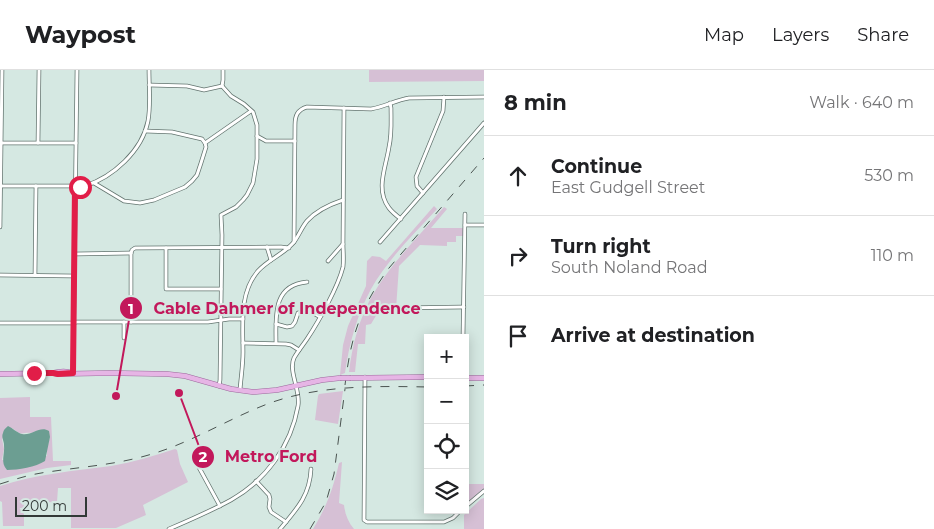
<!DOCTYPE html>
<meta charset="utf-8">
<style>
body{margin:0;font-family:Montserrat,sans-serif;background:#f6f6f6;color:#202124}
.controls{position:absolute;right:15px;bottom:15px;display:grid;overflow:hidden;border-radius:0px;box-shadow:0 2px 12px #0003}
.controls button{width:45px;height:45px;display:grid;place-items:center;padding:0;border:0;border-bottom:1px solid #e0e0e0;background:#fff;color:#202124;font:25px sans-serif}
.scale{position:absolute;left:15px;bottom:12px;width:72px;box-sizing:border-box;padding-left:5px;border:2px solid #323937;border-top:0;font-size:14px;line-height:18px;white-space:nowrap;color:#323937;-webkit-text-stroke:4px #d5e8e2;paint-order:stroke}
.stop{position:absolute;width:15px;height:15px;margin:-11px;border:4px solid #e11d48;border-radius:50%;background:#fff}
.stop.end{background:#e11d48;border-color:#fff;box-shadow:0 1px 5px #0008}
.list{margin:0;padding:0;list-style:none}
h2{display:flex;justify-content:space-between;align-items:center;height:65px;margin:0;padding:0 20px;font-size:21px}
h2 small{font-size:16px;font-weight:400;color:#757577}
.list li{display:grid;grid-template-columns:32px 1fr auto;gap:15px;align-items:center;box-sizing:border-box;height:80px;padding:0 20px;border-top:1px solid #e0e0e0}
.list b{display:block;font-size:19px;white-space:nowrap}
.list p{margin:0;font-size:16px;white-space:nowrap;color:#757577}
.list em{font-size:16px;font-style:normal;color:#757577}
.icon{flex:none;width:28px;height:28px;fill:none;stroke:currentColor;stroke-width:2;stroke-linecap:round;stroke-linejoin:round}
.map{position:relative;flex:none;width:484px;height:459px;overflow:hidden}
header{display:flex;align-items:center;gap:30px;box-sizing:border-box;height:70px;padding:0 25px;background:#fff;border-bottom:1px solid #e0e0e0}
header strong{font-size:24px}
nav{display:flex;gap:28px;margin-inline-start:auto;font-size:18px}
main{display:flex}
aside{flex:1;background:#fff}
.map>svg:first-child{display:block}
.green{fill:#d6c0d5;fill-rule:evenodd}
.water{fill:#6c9e92}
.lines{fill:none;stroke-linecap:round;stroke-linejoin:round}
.minor-casing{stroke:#63746f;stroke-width:4.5}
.major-casing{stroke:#9c699c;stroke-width:5.5}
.minor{stroke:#fff;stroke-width:3}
.major{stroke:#e6b5e5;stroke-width:4.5}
.rail{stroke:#4b5451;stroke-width:1;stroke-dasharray:9 9;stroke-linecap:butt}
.major-bridge-casing{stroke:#9c699c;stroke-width:5.5;stroke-linecap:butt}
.major-bridge{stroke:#e6b5e5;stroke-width:4.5}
.route{stroke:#e11d48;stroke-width:6}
.leader{fill:none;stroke:#c2185b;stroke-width:2}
.callout-dot{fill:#c2185b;stroke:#d5e8e2;stroke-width:2}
.mark-label{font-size:15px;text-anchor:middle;font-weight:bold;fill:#fff}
.callout-label{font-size:16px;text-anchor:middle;font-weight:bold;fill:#c2185b;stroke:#d5e8e2;stroke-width:4;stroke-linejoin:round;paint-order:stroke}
</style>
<header>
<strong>Waypost</strong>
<nav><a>Map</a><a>Layers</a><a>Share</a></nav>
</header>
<main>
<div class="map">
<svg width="484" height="459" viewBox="0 0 484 459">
<rect width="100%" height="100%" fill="#d5e8e2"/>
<g class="green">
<polygon points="369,0 484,0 484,11 369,12"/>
<path d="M434,136l3,3c-23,25 -49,50 -66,80 -14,26 -22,55 -26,84l-5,2 3,-30 5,-19 18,-40 1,-25 5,-5 8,1 6,4z"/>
<path d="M444,137l3,2 -16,19h32v8h-7v6h-9v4l-27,-1 -21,21 -3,43h-16l-9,15 -5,1 -1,19h-7l-3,28h-6c3,-26 10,-53 23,-76 19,-33 48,-61 72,-89z"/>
<polygon points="343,321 338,354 315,350 318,326 319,324"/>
<path d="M30,327v20h21l2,44h18v4l-24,3 -47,11v-81zM12,358c11,9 9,4 20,5 6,0 12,3 18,4l-3,11v8l-45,4 2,-11 -2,-10z"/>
<path d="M175,379l2,1 3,14 8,18 -45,23 3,10 -30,13h-45v-40h-13l-1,14 -33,1v23h-21l-1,-24 -2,-1v-15c36,-12 74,-15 111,-20 22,-4 43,-10 64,-17z"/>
<path d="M342,392l-3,41 5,2c1,9 4,17 10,24h-41c14,-23 20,-40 26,-66z"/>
<polygon points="465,414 484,414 484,422 465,437"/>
<polygon points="484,428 484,459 464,459 464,445 481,429"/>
</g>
<path class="water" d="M8,356c5,2 9,7 14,8 10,2 18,-9 27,-3l1,6 -5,24c-9,6 -27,9 -38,9 -7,-8 -2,-15 -3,-25 0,-4 -3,-8 -1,-12 1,-4 2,-4 5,-7z"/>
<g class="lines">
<g class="minor-casing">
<g id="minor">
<polyline points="149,15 187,16 204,20 222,16"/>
<polyline points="222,16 223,10 223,0"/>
<path d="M390,33l1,5c0,13 1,26 -2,39 -3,20 -14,43 0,61 3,4 8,8 12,11"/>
<polyline points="145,61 172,62 202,69 205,73"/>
<polyline points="257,66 266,71 295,71"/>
<polyline points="1,73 76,73"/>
<polyline points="38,73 39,0"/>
<polyline points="94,113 124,131 140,133 154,130 185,117 192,111 197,105 201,93 206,77 205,73 251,41"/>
<path d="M0,116h85c28,-9 57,-35 63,-65 3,-16 1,-34 1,-51"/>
<polyline points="423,123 417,116 416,107 443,41 444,27"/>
<polyline points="465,155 484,155"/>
<polyline points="0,157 2,0"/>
<path d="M294,172c5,-7 8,-15 13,-21 9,-10 24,-17 36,-21"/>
<polyline points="380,172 484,53"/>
<polyline points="267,177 271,190"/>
<polyline points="166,178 166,219 221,219"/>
<polyline points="131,183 132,180 135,178 281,177 289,178"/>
<polyline points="75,184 131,183"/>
<polyline points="328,191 343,174 344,38"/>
<polyline points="0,205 74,206"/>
<polyline points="35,205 36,116"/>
<polyline points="397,238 464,237"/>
<polyline points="131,252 131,183"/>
<polyline points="0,253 71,253 77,252 208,252 229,249 243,249"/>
<path d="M276,254l11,3 5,-1 3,-4 3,-9c7,-4 16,0 22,4"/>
<polyline points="124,268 124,252"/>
<polyline points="463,268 465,144"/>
<polyline points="243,273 286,274 291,275 299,280"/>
<path d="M276,273c0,-26 -4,-58 31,-61"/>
<polyline points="73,303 77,0"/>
<polyline points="365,307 364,450 367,452 444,452 453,448 461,440"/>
<polyline points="219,316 220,310 222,165 221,145 236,137 243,130 247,125 253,113 257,89 257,55 253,42 244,34 231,26 222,16"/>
<path d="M240,320c1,-13 3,-25 3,-38 0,-28 -4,-59 15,-81 11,-12 26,-17 36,-29l1,-117c0,-9 2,-15 12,-18l64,2c13,-2 25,-9 38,-11l75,-1"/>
<polyline points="196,392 220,436"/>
<polyline points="256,411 269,425 270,429 269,437 271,442 286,452"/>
<polyline points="465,437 484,421"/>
<path d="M169,459c21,-9 42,-18 62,-29 35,-20 60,-54 67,-94 3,-15 -10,-35 -4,-48 4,-7 9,-13 13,-19 12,-18 31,-52 36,-72 1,-8 0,-16 0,-23"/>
<path d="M280,459c17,-20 30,-34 31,-60"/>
</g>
</g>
<g class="major-casing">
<g id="major">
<polyline points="53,303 58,304 109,303 167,304 185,306 231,319 253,322 277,320 322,310 340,308"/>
<path d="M0,304l53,-1c7,-2 14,-2 20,0"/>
<polyline points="351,308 428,307"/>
<polyline points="465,308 484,308"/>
</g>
</g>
<use href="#minor" class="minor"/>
<use href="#major" class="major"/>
<g class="rail">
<path d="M345,315c6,-49 15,-77 44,-117l95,-110"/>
<polyline points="465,316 484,315"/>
<path d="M0,414c16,-5 31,-10 48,-12 32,-5 65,-7 97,-16 45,-12 82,-37 125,-53 50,-18 105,-17 158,-16"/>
<polyline points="310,459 326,432 334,404 345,319"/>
</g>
<g class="major-bridge-casing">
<polyline id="major-bridge" points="340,308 351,308"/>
</g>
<use href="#major-bridge" class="major-bridge"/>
</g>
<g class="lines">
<polyline class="route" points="34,303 53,303 58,304 73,303 75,117 80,117"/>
</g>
<path class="leader" d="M116 326L131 238M179 323L203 387"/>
<g class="callout-dot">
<circle cx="116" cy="326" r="5"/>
<circle cx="179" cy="323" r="5"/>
<circle cx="131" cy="238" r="12"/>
<circle cx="203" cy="387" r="12"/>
</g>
<g class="mark-label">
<text x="131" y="244">1</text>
<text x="203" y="392">2</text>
</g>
<g class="callout-label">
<text x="287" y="244">Cable Dahmer of Independence</text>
<text x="271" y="392">Metro Ford</text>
</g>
</svg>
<div class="controls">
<button>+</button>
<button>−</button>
<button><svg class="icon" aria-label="locate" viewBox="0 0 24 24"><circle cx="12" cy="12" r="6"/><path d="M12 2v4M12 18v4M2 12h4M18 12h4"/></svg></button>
<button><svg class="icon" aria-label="layers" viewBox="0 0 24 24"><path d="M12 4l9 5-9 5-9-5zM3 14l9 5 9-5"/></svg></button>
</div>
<div class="scale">200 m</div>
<div class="stop" style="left:80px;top:117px"></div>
<div class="stop end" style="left:34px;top:303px"></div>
</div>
<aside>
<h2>8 min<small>Walk · 640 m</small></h2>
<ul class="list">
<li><svg class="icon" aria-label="ahead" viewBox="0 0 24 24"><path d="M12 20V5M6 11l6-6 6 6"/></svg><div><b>Continue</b><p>East Gudgell Street</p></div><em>530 m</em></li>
<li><svg class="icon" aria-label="right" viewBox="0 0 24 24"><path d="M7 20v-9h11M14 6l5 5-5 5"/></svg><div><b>Turn right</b><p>South Noland Road</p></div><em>110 m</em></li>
<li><svg class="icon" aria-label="arrive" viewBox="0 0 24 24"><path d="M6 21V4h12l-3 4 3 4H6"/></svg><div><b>Arrive at destination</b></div></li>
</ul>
</aside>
</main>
